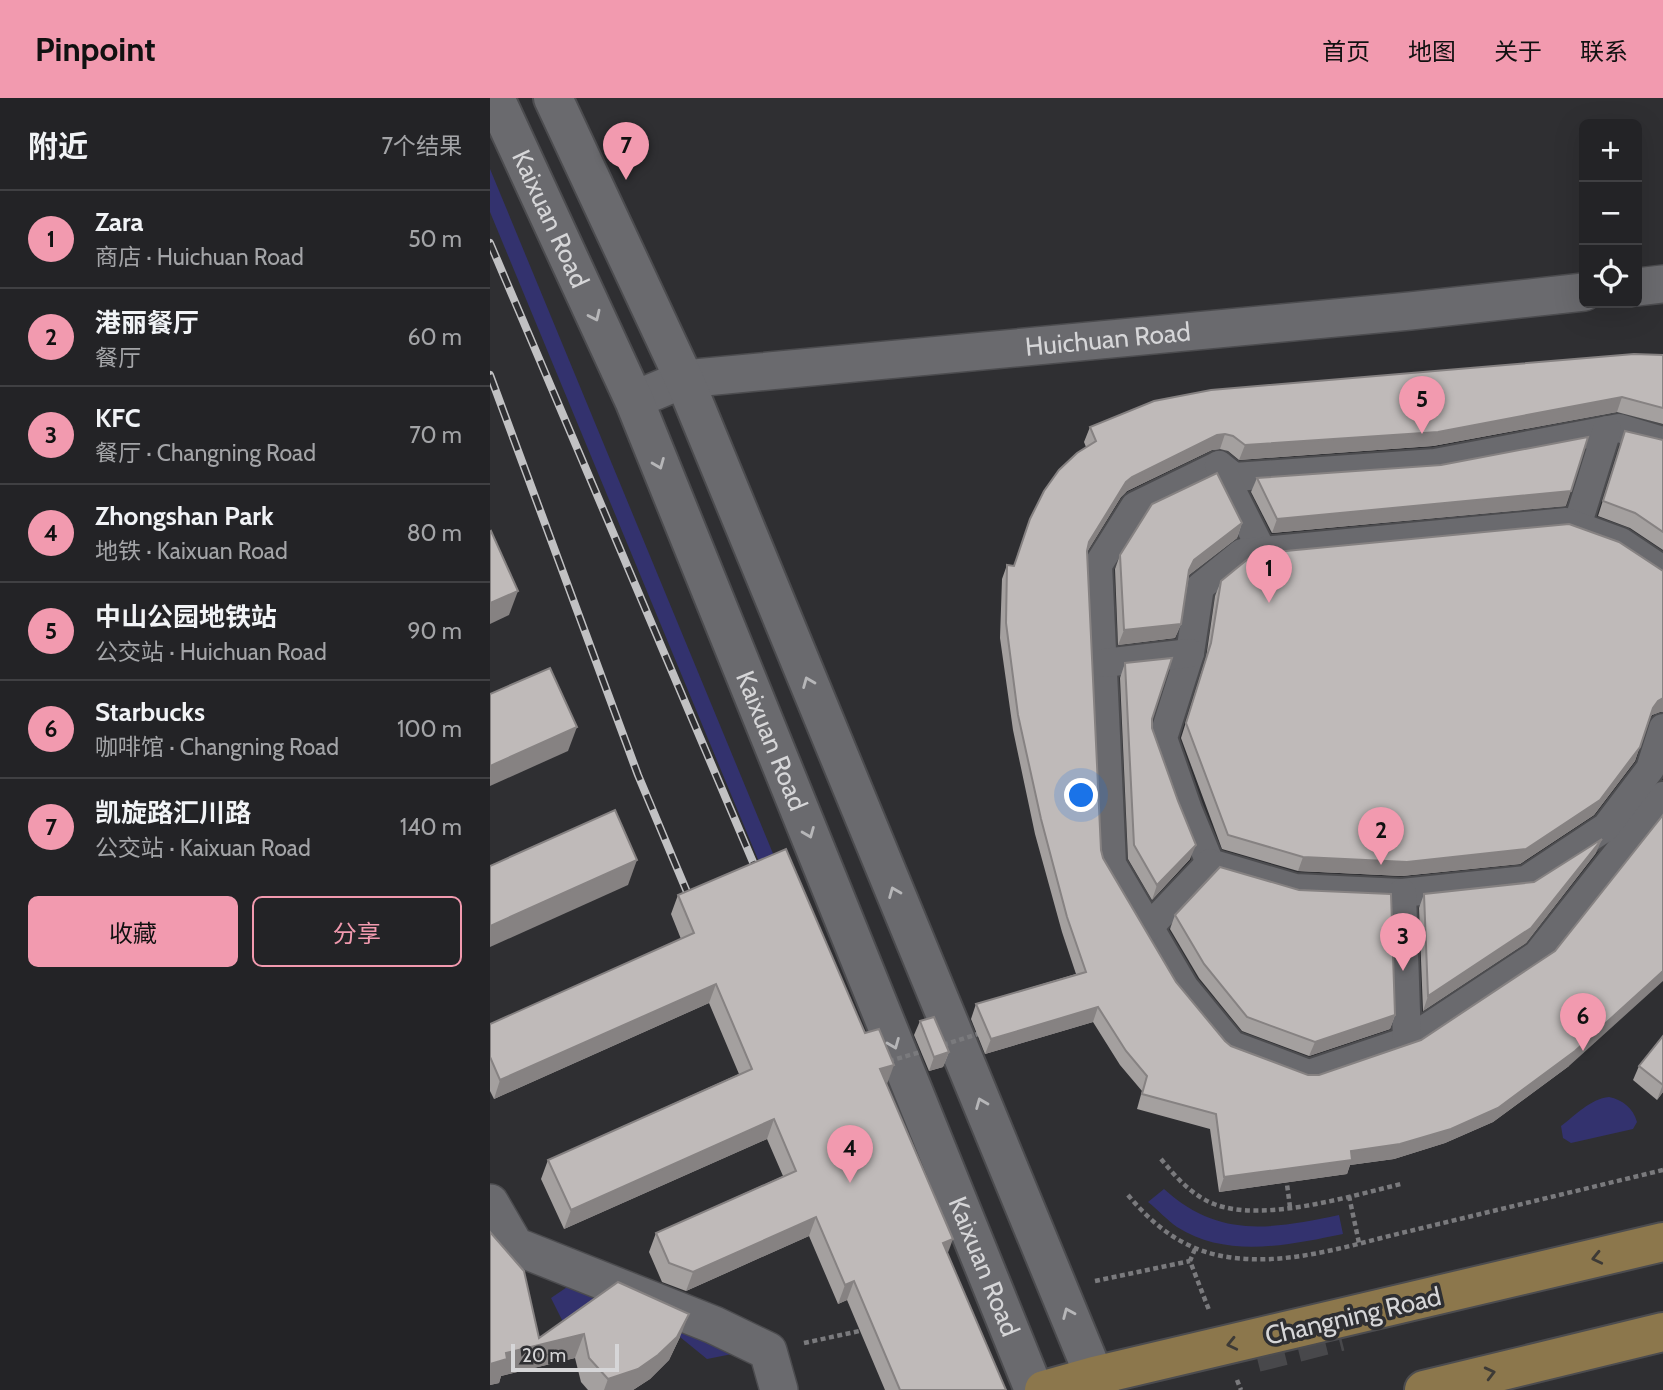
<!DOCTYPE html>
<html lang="zh">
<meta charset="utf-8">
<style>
body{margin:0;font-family:Cabin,"Noto Sans SC",sans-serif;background:#2f2f32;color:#f1f3f6}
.controls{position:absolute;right:21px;top:21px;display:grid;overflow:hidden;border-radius:10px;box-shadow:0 7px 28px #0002}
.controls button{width:63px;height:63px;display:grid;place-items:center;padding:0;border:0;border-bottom:2px solid #404043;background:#232326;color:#f1f3f6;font:35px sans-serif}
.scale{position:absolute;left:21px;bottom:18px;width:108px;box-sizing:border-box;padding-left:7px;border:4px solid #d6d6d8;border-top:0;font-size:19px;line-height:24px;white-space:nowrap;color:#d6d6d8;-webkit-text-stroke:5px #2f2f32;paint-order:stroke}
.you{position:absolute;left:592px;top:698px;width:24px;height:24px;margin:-18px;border:5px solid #fff;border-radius:50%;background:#1a73e8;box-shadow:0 0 0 10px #1a73e833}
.badge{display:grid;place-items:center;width:46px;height:46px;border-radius:50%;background:#f29aaf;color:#111;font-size:23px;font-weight:700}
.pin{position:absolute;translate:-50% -58px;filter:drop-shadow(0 2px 4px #0008)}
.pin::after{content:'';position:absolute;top:37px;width:24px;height:21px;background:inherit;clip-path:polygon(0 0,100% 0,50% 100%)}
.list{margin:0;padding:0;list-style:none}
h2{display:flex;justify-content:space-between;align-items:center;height:91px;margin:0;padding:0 28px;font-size:30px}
h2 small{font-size:23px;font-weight:400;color:#a3a4a7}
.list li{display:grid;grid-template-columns:46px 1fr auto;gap:21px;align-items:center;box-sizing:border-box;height:98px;padding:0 28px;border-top:2px solid #404043}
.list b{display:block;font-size:26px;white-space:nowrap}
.list p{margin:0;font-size:23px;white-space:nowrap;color:#a3a4a7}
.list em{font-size:23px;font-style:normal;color:#a3a4a7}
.actions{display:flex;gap:14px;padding:21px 28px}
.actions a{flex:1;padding:16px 0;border:2px solid #f29aaf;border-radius:10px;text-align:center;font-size:24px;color:#f29aaf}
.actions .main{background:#f29aaf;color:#111}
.icon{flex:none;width:38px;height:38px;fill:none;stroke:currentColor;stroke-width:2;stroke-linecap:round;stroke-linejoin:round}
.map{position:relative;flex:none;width:1173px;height:1292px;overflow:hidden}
header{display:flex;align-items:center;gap:42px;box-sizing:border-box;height:98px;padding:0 35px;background:#f29aaf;color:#111}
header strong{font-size:33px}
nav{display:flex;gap:38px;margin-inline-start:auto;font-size:24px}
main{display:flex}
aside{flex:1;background:#232326}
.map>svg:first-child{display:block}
.green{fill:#33326e}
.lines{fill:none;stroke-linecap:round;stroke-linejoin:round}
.pedestrian-tunnel{stroke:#48484b;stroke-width:28;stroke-dasharray:28 14;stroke-linecap:butt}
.pedestrian-casing{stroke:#4c4c4f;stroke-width:32}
.minor-casing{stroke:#4c4c4f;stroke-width:40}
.tertiary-casing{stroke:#4c4c4f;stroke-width:42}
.primary-casing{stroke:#4c4c4f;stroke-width:42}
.path{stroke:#7a7a7d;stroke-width:4.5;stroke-dasharray:5 3.5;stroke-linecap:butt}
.pedestrian{stroke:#6a6a6e;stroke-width:28}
.minor{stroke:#6a6a6e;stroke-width:37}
.tertiary{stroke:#6a6a6e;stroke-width:38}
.primary{stroke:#8c774c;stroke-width:38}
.rail-casing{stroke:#c1c1c3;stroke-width:8}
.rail{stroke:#2f2f32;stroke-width:5;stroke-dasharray:16;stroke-linecap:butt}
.path-bridge{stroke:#7a7a7d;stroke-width:4.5;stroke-dasharray:5 3.5;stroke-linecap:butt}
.wall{fill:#a4a09f}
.shaded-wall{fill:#868282}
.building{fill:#bfbab9;stroke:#868282;stroke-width:2}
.oneway{stroke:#b6b6b8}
.oneway2{stroke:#3d3a36}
.labels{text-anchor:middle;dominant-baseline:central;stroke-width:7;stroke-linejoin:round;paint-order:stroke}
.street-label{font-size:26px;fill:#d6d6d8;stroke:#2f2f32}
</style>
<header>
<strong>Pinpoint</strong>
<nav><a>首页</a><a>地图</a><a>关于</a><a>联系</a></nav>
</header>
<main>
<aside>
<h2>附近<small>7个结果</small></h2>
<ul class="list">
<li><span class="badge">1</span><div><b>Zara</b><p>商店 · Huichuan Road</p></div><em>50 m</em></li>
<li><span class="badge">2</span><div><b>港丽餐厅</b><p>餐厅</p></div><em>60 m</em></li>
<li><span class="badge">3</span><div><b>KFC</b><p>餐厅 · Changning Road</p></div><em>70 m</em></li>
<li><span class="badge">4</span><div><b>Zhongshan Park</b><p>地铁 · Kaixuan Road</p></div><em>80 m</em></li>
<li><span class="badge">5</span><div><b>中山公园地铁站</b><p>公交站 · Huichuan Road</p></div><em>90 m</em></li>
<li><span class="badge">6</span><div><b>Starbucks</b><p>咖啡馆 · Changning Road</p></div><em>100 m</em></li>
<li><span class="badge">7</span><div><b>凯旋路汇川路</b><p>公交站 · Kaixuan Road</p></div><em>140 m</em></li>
</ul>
<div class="actions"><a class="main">收藏</a><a>分享</a></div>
</aside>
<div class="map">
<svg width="1173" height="1292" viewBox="0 0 1173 1292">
<rect width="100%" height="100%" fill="#2f2f32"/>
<g class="green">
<polygon points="0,71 289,770 274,776 0,114"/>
<path d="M1119,999c14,3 24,11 28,25l-4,7 -62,14 -8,-5 -2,-12c15,-11 29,-27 48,-29z"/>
<path d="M674,1091c55,50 107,40 175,26l4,19c-54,11 -116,25 -166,-7 -10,-7 -19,-17 -29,-25z"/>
<polygon points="86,1183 242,1256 217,1261 190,1239 79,1236 61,1200"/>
</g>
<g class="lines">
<polyline class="pedestrian-tunnel" points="767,1260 851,1239"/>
<g class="pedestrian-casing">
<g id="pedestrian">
<polyline points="1173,343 1129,330 945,365 744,379 729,367 645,408 608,467 622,766 695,890 742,947 819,976 917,943 1047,857 1173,698"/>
<polyline points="729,367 772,453"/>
<polyline points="1087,428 1117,332"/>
<polyline points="1173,472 1131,444 1076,424 752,455 710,489 700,555 673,640 698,712 720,765 805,790 912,795 1036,782 1116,729 1160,671 1173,630"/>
<polyline points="614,565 700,555"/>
<polyline points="912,795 917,943"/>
<polyline points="659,829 720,765"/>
</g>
</g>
<g class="minor-casing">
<g id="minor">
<polyline points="1147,189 1173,186"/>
<path id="s1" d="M144,302l50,-21 726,-68 174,-19"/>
<polyline points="0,1105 25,1148 224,1227 278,1253 289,1292"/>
</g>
</g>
<g class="tertiary-casing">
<g id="tertiary">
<path id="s2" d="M5,0l139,302 400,990"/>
<polyline points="63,0 194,281 610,1292"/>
</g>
</g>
<g class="primary-casing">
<g id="primary">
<polyline points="554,1292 604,1278 1173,1144"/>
<polyline points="934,1292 1173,1234"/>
</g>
</g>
<g class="path">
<path d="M671,1061c15,18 30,36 53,45 49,19 137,-8 187,-20"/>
<polyline points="796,1079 800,1109"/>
<path d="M638,1097c29,35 61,58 107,63 60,7 122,-15 179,-28 83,-20 166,-40 249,-60"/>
<polyline points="859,1098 869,1145"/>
<polyline points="705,1151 700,1163 719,1212"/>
<polyline points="605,1183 700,1163"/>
<polyline points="314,1245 374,1232"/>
<polyline points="747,1282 751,1292"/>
</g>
<use href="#pedestrian" class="pedestrian"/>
<use href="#minor" class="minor"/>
<use href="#tertiary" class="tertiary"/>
<use href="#primary" class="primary"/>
<g class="rail-casing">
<g id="rail">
<polyline points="0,145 271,783"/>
<polyline points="0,277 148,677 205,813"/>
</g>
</g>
<use href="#rail" class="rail"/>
<g class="path-bridge">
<polyline points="453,947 491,935"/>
<polyline points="399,963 434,953"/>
</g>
</g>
<g class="wall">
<polygon points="1173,257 1173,326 1127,314 943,348 749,362 738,353 730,351 722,352 637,393 631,399 597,454 611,752 613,760 686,884 735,943 741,948 818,977 1079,968 1003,1024 955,1045 904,1061 860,1067 857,1076 729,1094 720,1031 647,1011 652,993 630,967 603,924 495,956 481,921 486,906 586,876 572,834 545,736 523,632 510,540 512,481 517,467 524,468 596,349 594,344 600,329"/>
<polygon points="1135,333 1173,342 1173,452 1140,430 1108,418"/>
<polygon points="767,380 1076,408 782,435 761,394"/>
<polygon points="752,425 747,440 699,477 691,526 685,540 628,547 625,471 630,457"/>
<polygon points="1170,471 1170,614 1162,617 1158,623 1145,663 1104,717 1030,766 912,778 808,773 732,751 691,640 716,560 725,498 731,483"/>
<polygon points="635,565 662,621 662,630 700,761 662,802 638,761 630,580"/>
<polygon points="1106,755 1036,845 933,913 929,810 934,796 1044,784"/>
<polygon points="188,797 396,986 458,1156 516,1292 395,1292 357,1202 348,1206 319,1138 196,1193 172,1184 159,1154 166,1135 293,1078 277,1041 74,1131 51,1081 58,1062 249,976 219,905 4,1001 0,993 0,926 191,841 181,816"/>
<polygon points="685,817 905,917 900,931 819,958 752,933 709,880 680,831"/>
<polygon points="430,923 459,954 453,969 439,973 424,937"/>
<polygon points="1173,938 1173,994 1167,1002 1143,982 1149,968"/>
<polygon points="0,1134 49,1240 128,1184 190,1239 179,1262 160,1281 143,1292 98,1292 91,1284 85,1260 11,1278 9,1285 0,1287"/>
</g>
<g class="shaded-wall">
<polygon points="1132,299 1127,314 943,348 749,362 755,347"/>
<polygon points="735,336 730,351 722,352 637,393 631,399 594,459 599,444 636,384 642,379 727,337"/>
<polygon points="1081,393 1076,408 782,435 787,421"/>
<polygon points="752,425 747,440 699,477 694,487 699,472 704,462"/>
<polygon points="28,493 19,517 0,526 0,505"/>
<polygon points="691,526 685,540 628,547 634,532"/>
<polygon points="1173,600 1173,614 1170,614 1162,617 1157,625 1163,610 1168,603"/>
<polygon points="87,629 78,653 0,688 0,668"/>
<polygon points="1150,649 1145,663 1104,717 1030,766 912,778 808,773 813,759"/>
<polygon points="1112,741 1106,755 1036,845 933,913 938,898"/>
<polygon points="706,747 700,761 662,802 667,787"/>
<polygon points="147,762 138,787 0,849 0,828"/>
<polygon points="1173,873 1173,883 1079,968 1003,1024 955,1045 904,1061 860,1067 857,1076 729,1094 734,1079 861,1053"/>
<polygon points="226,886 219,905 4,1001 10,982"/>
<polygon points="608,909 603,924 495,956 501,941"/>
<polygon points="905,917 900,931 819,958 825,944"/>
<polygon points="459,954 453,969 439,973 444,959"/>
<polygon points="404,967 397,986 390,971"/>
<polygon points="1173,986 1173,994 1167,1002"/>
<polygon points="284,1021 277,1041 74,1131 81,1112"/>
<polygon points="326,1119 319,1138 196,1193 203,1174"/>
<polygon points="463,1141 456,1160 453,1145"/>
<polygon points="364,1183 357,1202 348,1206 355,1187"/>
<polygon points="199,1216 190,1239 179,1262 160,1281 143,1292 114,1292 118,1281"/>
<polygon points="94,1236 85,1260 11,1278 9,1285 0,1287 0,1266 16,1255"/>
</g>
<g class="building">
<polygon points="1144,256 1173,257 1173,310 1132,299 948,334 755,347 743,338 735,336 727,337 642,379 636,384 599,444 597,453 611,752 613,760 686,884 735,943 741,948 818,977 829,977 931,942 1065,853 1173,717 1173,873 1085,953 1008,1010 961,1031 910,1046 861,1053 862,1062 734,1079 726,1016 652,996 657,978 636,953 608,909 501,941 486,906 596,874 577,819 551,721 528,617 516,525 517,467 524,468 540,421 554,393 569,372 587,355 606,343 600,329 664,303 721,292"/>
<polygon points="1135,333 1173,342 1173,434 1145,415 1113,403"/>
<polygon points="1098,339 1081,393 787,421 767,380 951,367"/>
<polygon points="727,375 752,425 704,462 699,472 691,526 634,532 630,457 662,406"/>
<polygon points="1079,426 1129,444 1173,473 1173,600 1168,603 1163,610 1150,649 1110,702 1036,751 917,764 813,759 738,737 696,625 721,545 731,483 764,456"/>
<polygon points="1,433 28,493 0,505 0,434"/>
<polygon points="682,560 662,621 662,630 688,703 706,747 667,787 644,747 635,565"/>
<polygon points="60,570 87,629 0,668 0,596"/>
<polygon points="125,712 147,762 0,828 0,768"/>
<polygon points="1112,741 1041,830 938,898 934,796 1044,784"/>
<polygon points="296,751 375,935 389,931 404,967 390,971 463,1141 453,1145 516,1292 410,1292 364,1183 355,1187 326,1119 203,1174 179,1165 166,1135 306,1073 284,1021 81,1112 58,1062 262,971 226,886 10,982 0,959 0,926 204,835 188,797"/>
<polygon points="730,769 809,792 901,796 905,917 825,944 757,919 714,866 685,817"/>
<polygon points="444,919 459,954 444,959 430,923"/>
<polygon points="1173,938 1173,987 1149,968"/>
<polygon points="0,1134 34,1173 49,1240 128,1184 199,1216 187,1239 168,1257 148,1271 118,1281 99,1260 94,1236 16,1255 17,1261 0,1266"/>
</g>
<defs><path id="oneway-chevron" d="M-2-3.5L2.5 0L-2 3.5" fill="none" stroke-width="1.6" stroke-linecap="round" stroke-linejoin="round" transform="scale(1.75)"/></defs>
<g class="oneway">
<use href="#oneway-chevron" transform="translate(105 218) rotate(65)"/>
<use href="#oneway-chevron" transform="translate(169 366) rotate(68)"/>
<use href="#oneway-chevron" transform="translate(318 584) rotate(-112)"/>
<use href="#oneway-chevron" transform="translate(319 735) rotate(68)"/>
<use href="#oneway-chevron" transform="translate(404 794) rotate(-112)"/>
<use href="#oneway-chevron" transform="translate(404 946) rotate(68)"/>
<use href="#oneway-chevron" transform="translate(491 1005) rotate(-112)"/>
<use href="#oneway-chevron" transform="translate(578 1215) rotate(-113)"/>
</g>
<g class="oneway2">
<use href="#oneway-chevron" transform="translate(1107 1160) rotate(167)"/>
<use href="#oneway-chevron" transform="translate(742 1246) rotate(167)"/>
<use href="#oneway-chevron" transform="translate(1000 1275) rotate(-14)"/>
</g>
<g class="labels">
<g class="street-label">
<text stroke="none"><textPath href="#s2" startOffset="133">Kaixuan Road</textPath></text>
<text stroke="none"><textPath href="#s1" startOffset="480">Huichuan Road</textPath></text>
<text stroke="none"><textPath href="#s2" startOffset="700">Kaixuan Road</textPath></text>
<text stroke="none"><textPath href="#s2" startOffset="1267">Kaixuan Road</textPath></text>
<text transform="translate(863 1218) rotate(-13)">Changning Road</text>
</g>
</g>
</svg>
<div class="controls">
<button>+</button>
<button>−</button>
<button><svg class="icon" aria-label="locate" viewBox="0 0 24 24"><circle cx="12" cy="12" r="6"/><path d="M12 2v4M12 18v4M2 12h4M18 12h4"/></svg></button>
</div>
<div class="scale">20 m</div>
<div class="you"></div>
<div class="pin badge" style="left:779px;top:505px">1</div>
<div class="pin badge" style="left:891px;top:767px">2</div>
<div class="pin badge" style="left:913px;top:873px">3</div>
<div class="pin badge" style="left:360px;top:1085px">4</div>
<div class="pin badge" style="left:932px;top:336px">5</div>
<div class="pin badge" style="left:1093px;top:953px">6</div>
<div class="pin badge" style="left:136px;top:82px">7</div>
</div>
</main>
